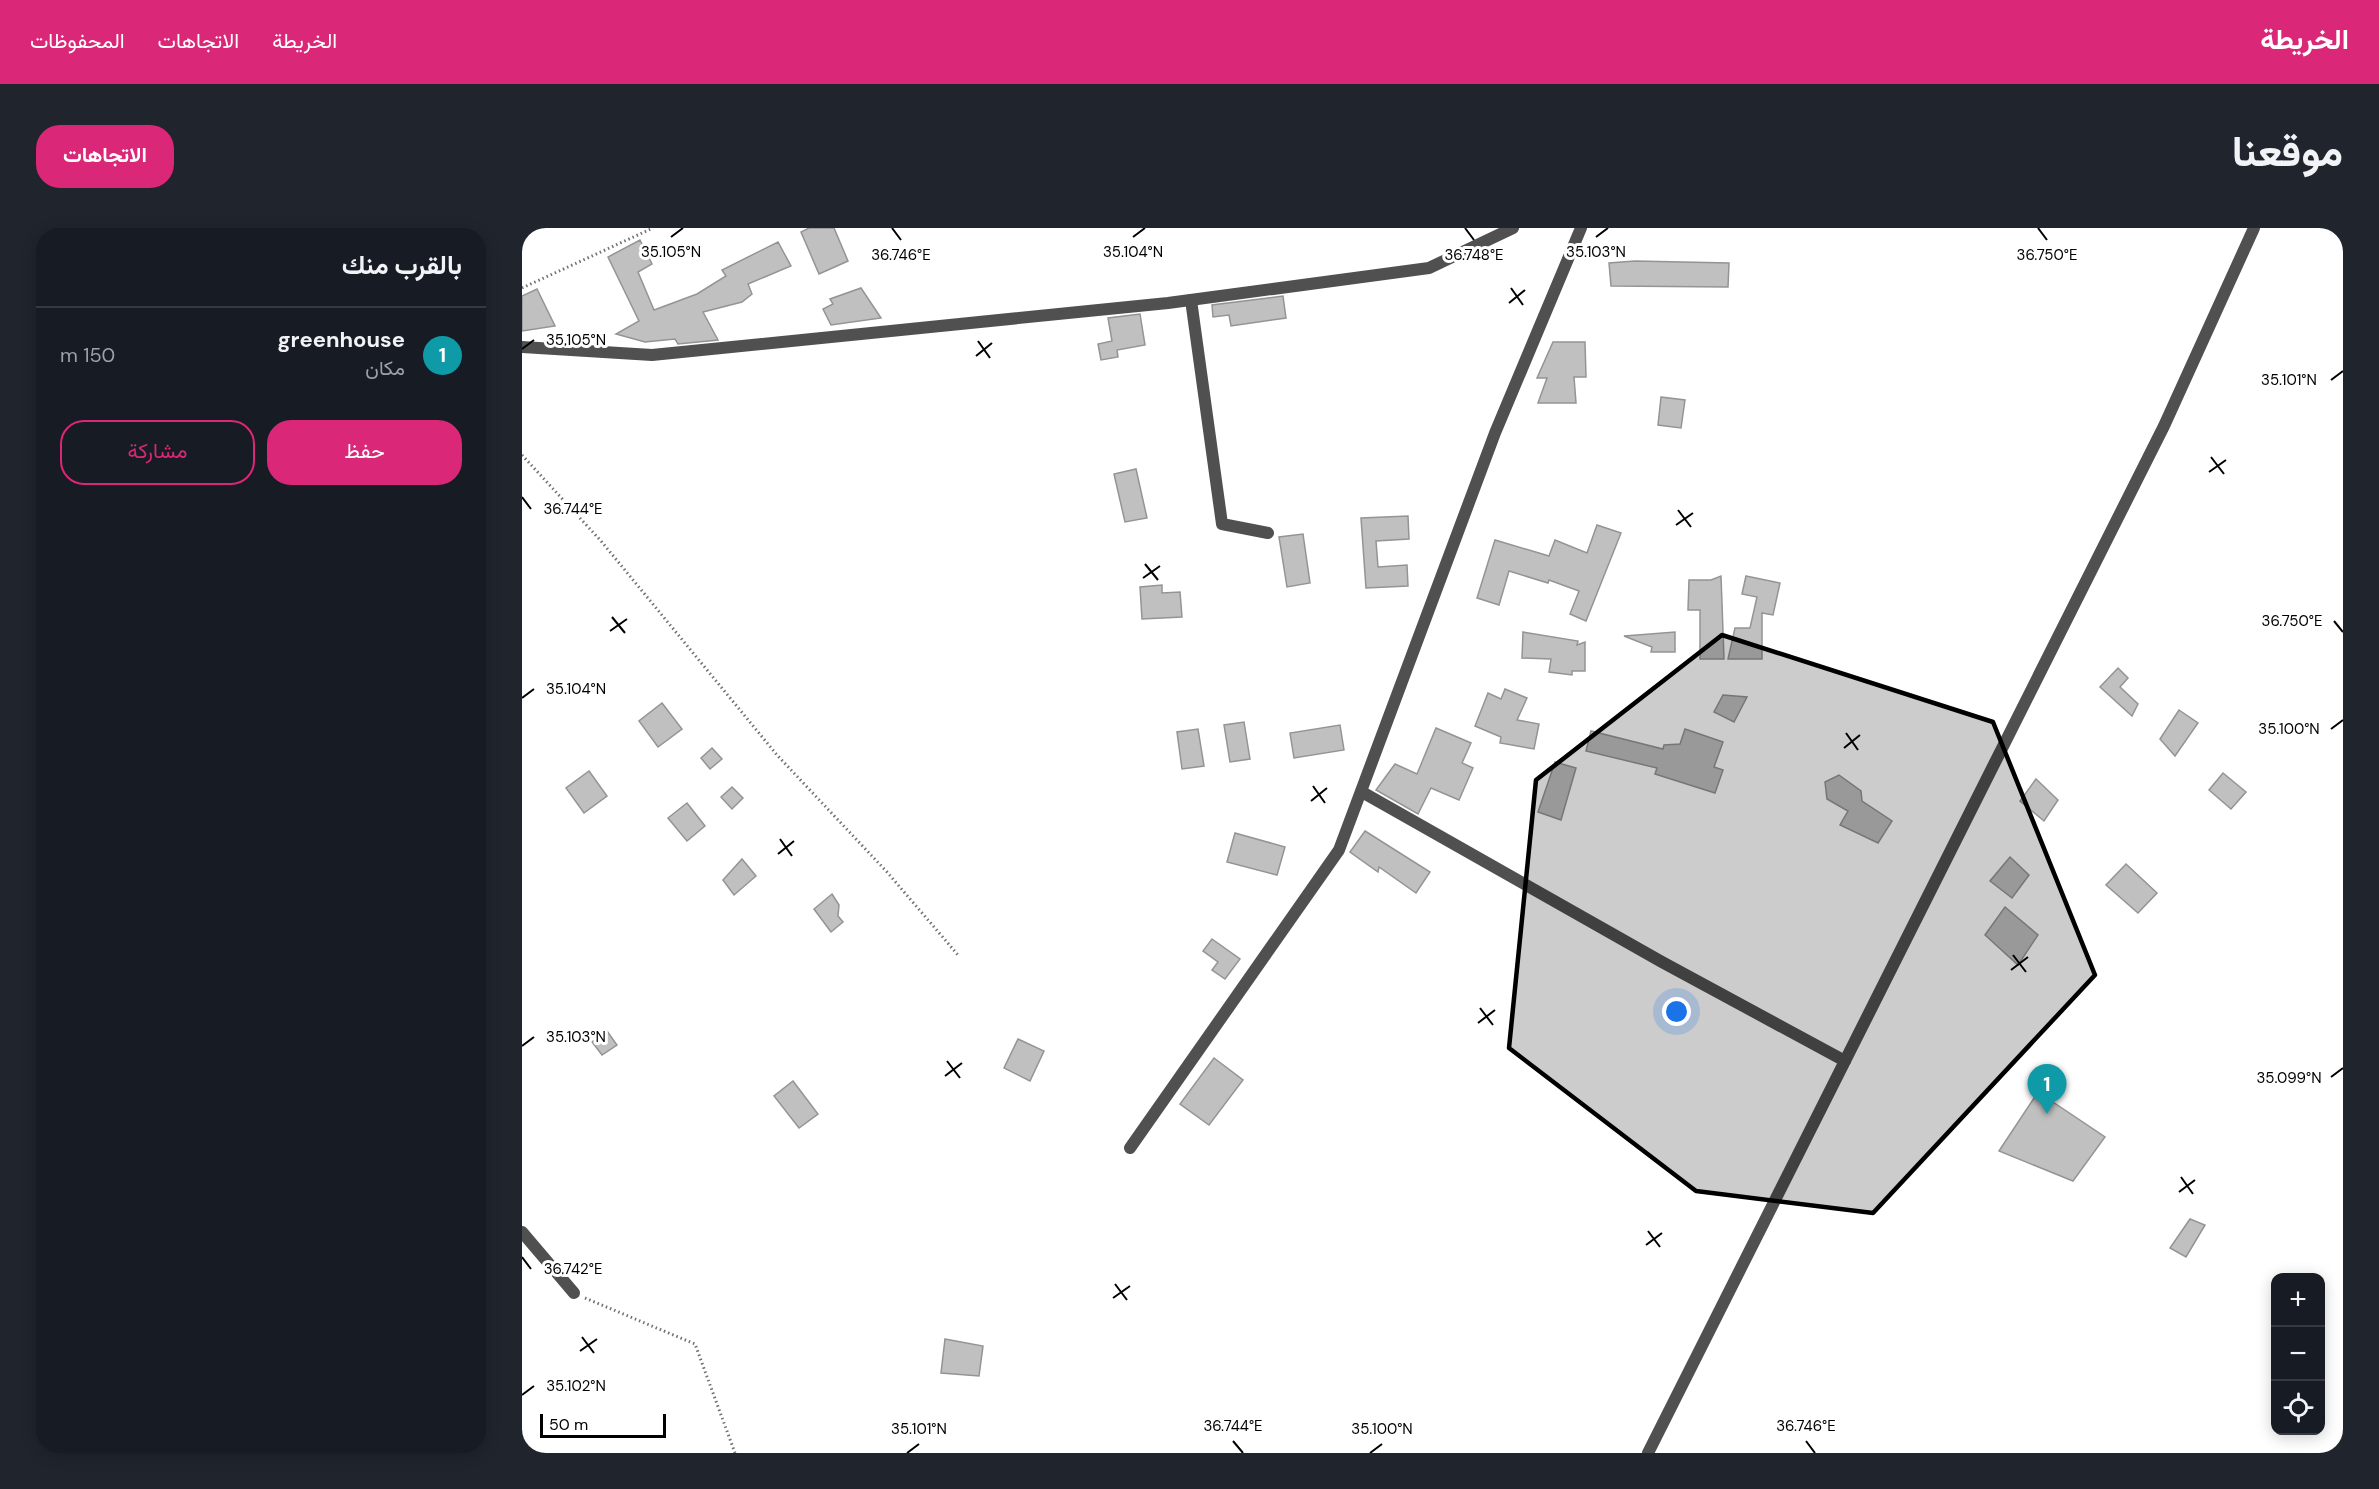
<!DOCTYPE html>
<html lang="ar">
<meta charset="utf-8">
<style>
body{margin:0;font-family:"DM Sans",Vazirmatn,sans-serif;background:#20242c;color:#f1f3f6;direction:rtl}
.controls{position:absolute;right:18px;bottom:18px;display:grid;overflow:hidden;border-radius:12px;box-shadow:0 3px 15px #0003}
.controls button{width:54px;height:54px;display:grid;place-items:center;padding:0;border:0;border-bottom:2px solid #363941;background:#171b24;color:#f1f3f6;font:30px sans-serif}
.scale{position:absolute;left:18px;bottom:15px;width:126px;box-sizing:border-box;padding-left:6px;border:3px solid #000;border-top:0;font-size:16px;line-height:21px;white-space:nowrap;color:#000;-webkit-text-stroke:4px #fff;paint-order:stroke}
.you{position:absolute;left:1155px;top:784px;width:21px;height:21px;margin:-15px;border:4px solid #fff;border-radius:50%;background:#1a73e8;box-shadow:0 0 0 9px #1a73e833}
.badge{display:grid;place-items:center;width:39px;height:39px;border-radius:50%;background:#db2777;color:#fff;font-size:20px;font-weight:700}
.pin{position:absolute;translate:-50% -50px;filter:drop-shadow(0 2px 3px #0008)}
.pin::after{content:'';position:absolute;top:32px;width:21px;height:18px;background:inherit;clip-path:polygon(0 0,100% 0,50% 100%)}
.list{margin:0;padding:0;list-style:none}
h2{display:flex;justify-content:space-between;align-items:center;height:78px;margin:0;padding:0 24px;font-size:26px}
h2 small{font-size:20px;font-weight:400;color:#9ea1a6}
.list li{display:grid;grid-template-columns:39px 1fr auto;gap:18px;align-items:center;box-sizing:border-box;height:96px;padding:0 24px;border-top:2px solid #363941}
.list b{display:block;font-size:22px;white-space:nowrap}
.list p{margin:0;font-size:20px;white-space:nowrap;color:#9ea1a6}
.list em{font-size:20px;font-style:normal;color:#9ea1a6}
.actions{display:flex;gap:12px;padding:18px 24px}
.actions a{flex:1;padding:14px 0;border:2px solid #db2777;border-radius:24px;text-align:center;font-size:21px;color:#db2777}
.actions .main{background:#db2777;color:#fff}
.icon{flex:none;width:33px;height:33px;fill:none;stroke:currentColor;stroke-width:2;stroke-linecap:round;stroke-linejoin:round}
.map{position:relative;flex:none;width:1821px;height:1225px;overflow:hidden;direction:ltr;border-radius:24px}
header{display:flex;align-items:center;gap:36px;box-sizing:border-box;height:84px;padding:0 30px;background:#db2777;color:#fff}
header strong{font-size:28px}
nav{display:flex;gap:33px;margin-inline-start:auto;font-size:21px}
.intro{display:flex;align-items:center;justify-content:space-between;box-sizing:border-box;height:144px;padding:0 36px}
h1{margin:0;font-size:42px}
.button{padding:15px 27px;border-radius:24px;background:#db2777;color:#fff;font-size:21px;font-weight:700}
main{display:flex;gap:36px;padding:0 36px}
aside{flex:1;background:#171b24;border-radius:24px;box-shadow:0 3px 15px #0003}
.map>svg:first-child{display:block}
.building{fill:#c0c0c0;stroke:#949494;stroke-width:1.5}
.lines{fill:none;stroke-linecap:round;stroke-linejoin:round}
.path{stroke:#727272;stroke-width:3;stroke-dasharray:1.5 3;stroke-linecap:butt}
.minor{stroke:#505050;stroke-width:12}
.marked{fill:#000;fill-opacity:0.2;stroke:#000;stroke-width:4.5;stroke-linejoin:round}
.ticks{fill:none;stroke:#000;stroke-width:2}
.ticks-label{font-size:15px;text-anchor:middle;fill:#000;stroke:#fff;stroke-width:6;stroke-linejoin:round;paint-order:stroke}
</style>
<header>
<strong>الخريطة</strong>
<nav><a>الخريطة</a><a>الاتجاهات</a><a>المحفوظات</a></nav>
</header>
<div class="intro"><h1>موقعنا</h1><a class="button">الاتجاهات</a></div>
<main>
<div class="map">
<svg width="1821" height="1225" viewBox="0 0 1821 1225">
<rect width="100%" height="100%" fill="#fff"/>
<g class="building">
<polygon points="287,0 312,0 326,33 297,46 279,4"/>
<polygon points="118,12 130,36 116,44 132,82 175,66 204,48 200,42 256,14 269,38 226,56 230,66 220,74 181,84 196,112 156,116 153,111 123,114 94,106 117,93 86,29"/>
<polygon points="1113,33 1207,35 1206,59 1089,58 1087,35"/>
<polygon points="339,60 359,90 309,97 301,81 311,76 308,71"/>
<polygon points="15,61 33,98 0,103 0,68"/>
<polygon points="761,68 764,90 709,98 707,87 691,89 690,77"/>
<polygon points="618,86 623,117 595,122 596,129 579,132 576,116 590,113 586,90"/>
<polygon points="1031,114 1063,114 1064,149 1052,149 1054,175 1016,175 1025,150 1015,150"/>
<polygon points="1139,169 1163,172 1159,200 1136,197"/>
<polygon points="614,241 625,290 603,294 592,246"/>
<polygon points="886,288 887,311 854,313 856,339 885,337 886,358 844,360 839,290"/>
<polygon points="1075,297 1099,305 1064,393 1048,386 1057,363 1027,352 1026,355 987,343 977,377 955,370 973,312 1027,328 1033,312 1065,325"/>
<polygon points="781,306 788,355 765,359 757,309"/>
<polygon points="1199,348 1202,431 1178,431 1178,382 1166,382 1167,352 1189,352"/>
<polygon points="1224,348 1258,355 1251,387 1240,385 1240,431 1206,431 1213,400 1228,400 1235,369 1220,366"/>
<polygon points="640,357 640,365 658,364 660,389 620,391 618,359"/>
<polygon points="1001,404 1056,413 1055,417 1063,414 1063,443 1050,443 1050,447 1027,444 1029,431 1000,430"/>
<polygon points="1153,404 1153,424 1129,424 1130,419 1102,408"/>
<polygon points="1596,440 1606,450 1598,459 1616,476 1610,488 1578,459"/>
<polygon points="983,461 1005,470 995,492 1017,496 1012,521 978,515 979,509 953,498 966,465 979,471"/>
<polygon points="1201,467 1225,469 1212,494 1192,484"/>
<polygon points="140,475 160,501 136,519 117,493"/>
<polygon points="1657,482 1676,495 1653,528 1638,511"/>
<polygon points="722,494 728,531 708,534 702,497"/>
<polygon points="818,497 822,522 772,530 768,505"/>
<polygon points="914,500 949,515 940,535 951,540 937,572 909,560 896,586 854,562 873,536 895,546"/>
<polygon points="676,501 682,538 660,541 655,504"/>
<polygon points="1163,501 1201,514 1192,539 1201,542 1193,565 1133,546 1135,540 1064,523 1069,503 1141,521 1142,517 1158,516"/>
<polygon points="190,520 200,531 188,541 179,530"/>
<polygon points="1033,534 1054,540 1039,592 1016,584"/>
<polygon points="67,543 85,568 62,585 44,560"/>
<polygon points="1701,545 1724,564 1709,581 1687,562"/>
<polygon points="1317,547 1339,563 1340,573 1370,593 1356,615 1318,597 1326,583 1305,571 1303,554"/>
<polygon points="1514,551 1536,572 1522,593 1498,573"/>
<polygon points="210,559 221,570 210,581 199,569"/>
<polygon points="165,575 183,598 165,613 146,590"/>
<polygon points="843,603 908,644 894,665 857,639 856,644 828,624"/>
<polygon points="713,605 763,619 755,647 705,634"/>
<polygon points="1488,629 1507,647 1490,670 1468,653"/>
<polygon points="220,631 234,648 212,667 201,652"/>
<polygon points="1604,636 1635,665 1616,685 1584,657"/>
<polygon points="310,666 317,677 316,688 321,694 309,704 292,681"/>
<polygon points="1483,679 1516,707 1496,737 1463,707"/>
<polygon points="690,711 718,731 703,751 690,742 696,734 681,723"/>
<polygon points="85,803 95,817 80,827 70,814"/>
<polygon points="496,811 522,823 508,853 482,840"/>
<polygon points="692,830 721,852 687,897 658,876"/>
<polygon points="271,853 296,886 277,900 252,868"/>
<polygon points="1516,864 1583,909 1551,953 1477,923"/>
<polygon points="1668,991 1683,997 1664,1029 1648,1020"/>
<polygon points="423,1111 461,1118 457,1148 419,1145"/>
</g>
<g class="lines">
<g class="path">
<polyline points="0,60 131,0"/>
<polyline points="0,227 79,313 255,527 365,644 436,727"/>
<polyline points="63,1070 173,1116 213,1225"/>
</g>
<g class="minor">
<polyline points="669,72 700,296 746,305"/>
<polyline points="0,119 130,127 646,75 907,40 991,0"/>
<polyline points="840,564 1140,734 1323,833"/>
<polyline points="608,920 817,622 973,205 1059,0"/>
<polyline points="0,1004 52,1065"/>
<polyline points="1126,1225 1642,198 1732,0"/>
</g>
</g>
<path class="marked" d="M1200,407l271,87 102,253 -222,238 -177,-22 -187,-143 27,-268z"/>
<path class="ticks" d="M370,0l9,12M943,0l9,12M1516,0l9,12M149,9l12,-9M611,9l12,-9M1074,9l12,-9M989,60l12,17M987,75l16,-13M456,113l12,17M0,121l12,-9M454,128l16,-13M1809,152l12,-9M1689,229l13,17M1687,244l17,-12M0,269l9,12M1156,282l13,17M1154,297l17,-12M623,336l13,16M621,350l17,-12M90,389l13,16M1812,393l9,11M88,403l17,-12M0,470l12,-9M1809,501l12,-9M1324,505l12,17M1322,520l16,-13M791,558l12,17M789,573l16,-13M258,611l12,17M256,626l16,-13M1491,727l13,17M1489,742l17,-13M958,780l13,17M956,795l17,-13M0,818l12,-9M425,833l13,17M423,848l17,-13M1809,849l12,-9M1659,949l12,17M1657,964l16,-12M1126,1003l12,16M1124,1017l16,-12M0,1029l9,12M593,1056l12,16M591,1070l17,-12M60,1109l12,16M58,1123l17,-12M0,1167l12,-9M711,1213l10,12M1284,1213l9,12M385,1225l12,-9M848,1225l12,-9"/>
<g class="ticks-label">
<text x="149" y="29">35.105°N</text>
<text x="611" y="29">35.104°N</text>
<text x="1074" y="29">35.103°N</text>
<text x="379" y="32">36.746°E</text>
<text x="952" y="32">36.748°E</text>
<text x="1525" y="32">36.750°E</text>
<text x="54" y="117">35.105°N</text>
<text x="1767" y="157">35.101°N</text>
<text x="51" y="286">36.744°E</text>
<text x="1770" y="398">36.750°E</text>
<text x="54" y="466">35.104°N</text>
<text x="1767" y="506">35.100°N</text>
<text x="54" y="814">35.103°N</text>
<text x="1767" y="855">35.099°N</text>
<text x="51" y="1046">36.742°E</text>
<text x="54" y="1163">35.102°N</text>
<text x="711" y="1203">36.744°E</text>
<text x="1284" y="1203">36.746°E</text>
<text x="397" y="1206">35.101°N</text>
<text x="860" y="1206">35.100°N</text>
</g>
</svg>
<div class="controls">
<button>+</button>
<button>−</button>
<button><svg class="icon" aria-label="locate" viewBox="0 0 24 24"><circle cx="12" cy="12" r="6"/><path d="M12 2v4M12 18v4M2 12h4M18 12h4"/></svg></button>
</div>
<div class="scale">50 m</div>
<div class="you"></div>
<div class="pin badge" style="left:1525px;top:886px;background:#0f9aa8">1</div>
</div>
<aside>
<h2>بالقرب منك<small></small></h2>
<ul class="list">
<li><span class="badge" style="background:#0f9aa8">1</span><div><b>greenhouse</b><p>مكان</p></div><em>150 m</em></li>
</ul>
<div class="actions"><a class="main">حفظ</a><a>مشاركة</a></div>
</aside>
</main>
